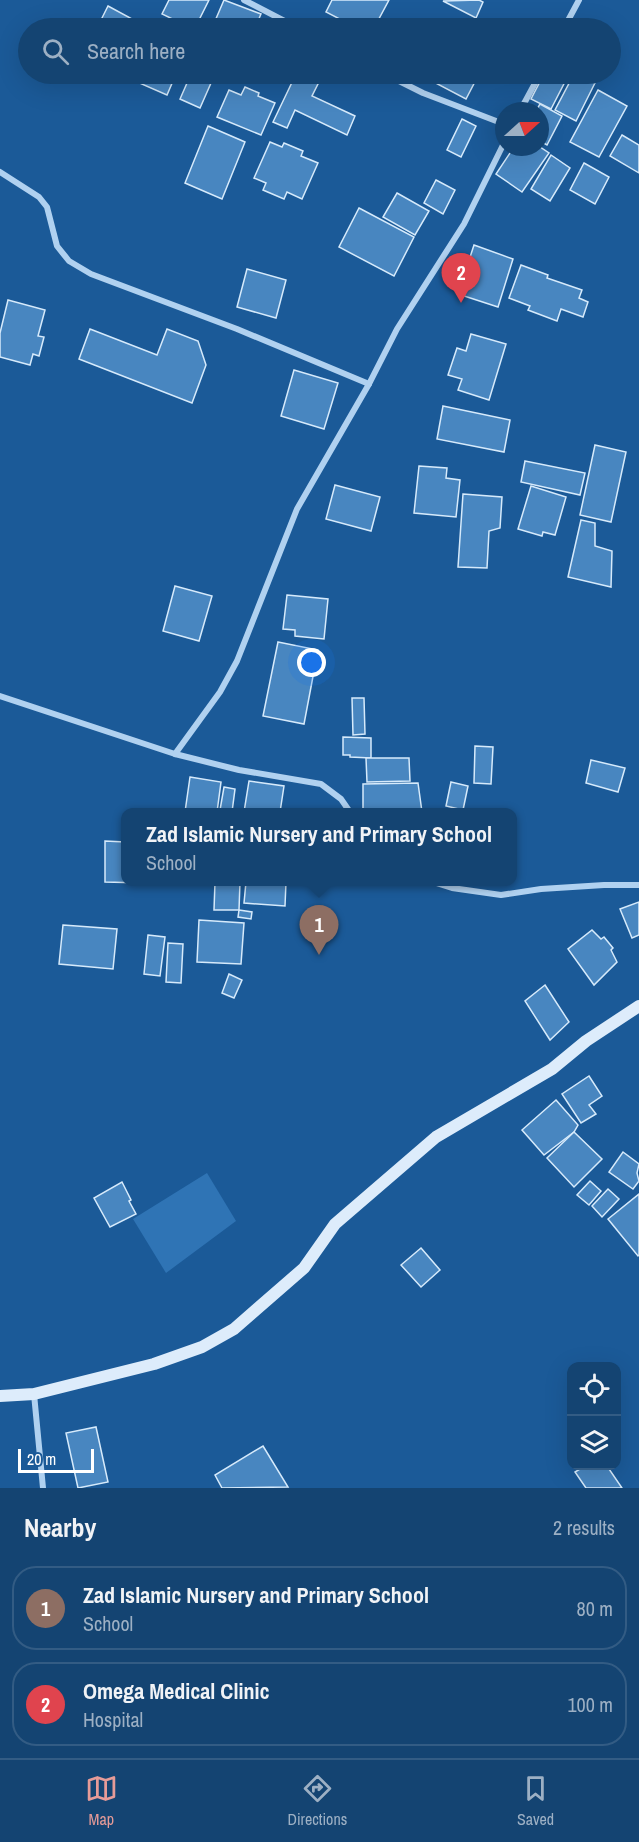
<!DOCTYPE html>
<style>
body{margin:0;font-family:"Archivo Narrow",sans-serif;background:#214e7a;color:#f1f3f6}
.controls{position:absolute;right:18px;bottom:18px;display:grid;overflow:hidden;border-radius:12px;box-shadow:0 6px 24px #0002}
.controls button{width:54px;height:54px;display:grid;place-items:center;padding:0;border:0;border-bottom:2px solid #335c84;background:#144472;color:#f1f3f6;font:30px sans-serif}
.compass{position:absolute;left:495px;top:102px;width:54px;height:54px;border-radius:50%;background:#144472;box-shadow:0 6px 24px #0002;rotate:69deg}
.scale{position:absolute;left:18px;bottom:15px;width:76px;box-sizing:border-box;padding-left:6px;border:3px solid #fff;border-top:0;font-size:16px;line-height:21px;white-space:nowrap;color:#fff;-webkit-text-stroke:4px #1b5a98;paint-order:stroke}
.you{position:absolute;left:312px;top:663px;width:21px;height:21px;margin:-15px;border:4px solid #fff;border-radius:50%;background:#1a73e8;box-shadow:0 0 0 9px #1a73e833}
.badge{display:grid;place-items:center;width:39px;height:39px;border-radius:50%;background:#e69b98;color:#fff;font-size:20px;font-weight:700}
.pin{position:absolute;translate:-50% -50px;filter:drop-shadow(0 2px 3px #0008)}
.pin::after{content:'';position:absolute;top:32px;width:21px;height:18px;background:inherit;clip-path:polygon(0 0,100% 0,50% 100%)}
.popup{position:absolute;left:121px;top:808px;width:396px;height:78px;box-sizing:border-box;display:grid;place-content:center;border-radius:12px;background:#144472;filter:drop-shadow(0 2px 4px #0005);font-size:20px;white-space:nowrap;color:#9db0c4}
.popup b{font-size:22px;color:#f1f3f6}
.popup::after{content:'';position:absolute;left:50%;top:100%;margin-left:-12px;border:12px solid transparent;border-top-color:#144472}
.list{margin:0;padding:0;list-style:none}
h2{display:flex;justify-content:space-between;align-items:center;height:78px;margin:0;padding:0 24px;font-size:26px}
h2 small{font-size:20px;font-weight:400;color:#9db0c4}
.list li{display:grid;grid-template-columns:39px 1fr auto;gap:18px;align-items:center;box-sizing:border-box;height:84px;margin:0 12px 12px;padding:0 12px;border:2px solid #335c84;border-radius:24px}
.list b{display:block;font-size:22px;white-space:nowrap}
.list p{margin:0;font-size:20px;white-space:nowrap;color:#9db0c4}
.list em{font-size:20px;font-style:normal;color:#9db0c4}
.icon{flex:none;width:33px;height:33px;fill:none;stroke:currentColor;stroke-width:2;stroke-linecap:round;stroke-linejoin:round}
.map{position:relative;flex:none;width:639px;height:1488px;overflow:hidden}
.search{position:absolute;background:#144472;box-shadow:0 6px 24px #0002;left:18px;right:18px;top:18px;height:66px;display:flex;align-items:center;gap:15px;box-sizing:border-box;padding:0 21px;border-radius:33px;color:#9db0c4;font-size:22px}
.sheet{height:270px;background:#144472}
nav{display:flex;justify-content:space-around;align-items:center;box-sizing:border-box;height:84px;border-top:2px solid #335c84;background:#144472;font-size:16px;color:#9db0c4}
nav a{display:grid;justify-items:center;gap:3px}
nav .on{color:#e69b98}
.map>svg:first-child{display:block}
.green{fill:#2f74b5}
.building{fill:#4886c0;stroke:#d6eafb;stroke-width:1.5}
.lines{fill:none;stroke-linecap:round;stroke-linejoin:round}
.street{stroke:#b0d1f0;stroke-width:6}
.secondary{stroke:#ddecfb;stroke-width:12}
</style>
<div class="map">
<svg width="639" height="1488" viewBox="0 0 639 1488">
<rect width="100%" height="100%" fill="#1b5a98"/>
<polygon class="green" points="207,1173 236,1221 166,1273 133,1219"/>
<g class="building">
<polygon points="169,0 209,0 195,28 191,28 162,14"/>
<polygon points="224,0 261,14 255,28 212,28"/>
<polygon points="332,0 389,0 374,28 357,28 326,12"/>
<polygon points="479,0 483,2 476,18 443,1"/>
<polygon points="108,6 134,20 130,28 97,28"/>
<polygon points="141,74 176,74 167,95 137,82"/>
<polygon points="191,74 215,74 200,108 180,99"/>
<polygon points="296,74 323,74 312,96 355,116 347,135 295,110 287,128 273,122"/>
<polygon points="428,74 479,74 466,99 426,78"/>
<polygon points="544,74 569,74 551,109 531,99"/>
<polygon points="574,74 595,83 576,121 555,110"/>
<polygon points="245,87 259,93 258,96 275,103 261,135 217,117 229,90 241,95"/>
<polygon points="598,90 627,106 599,157 570,142"/>
<polygon points="540,104 562,116 547,145 540,141 540,111 536,111"/>
<polygon points="462,119 476,126 461,157 447,150"/>
<polygon points="208,126 245,142 222,199 185,183"/>
<polygon points="622,135 639,145 639,173 610,156"/>
<polygon points="270,142 282,147 284,143 303,151 301,156 318,163 302,199 287,192 284,199 263,190 266,183 254,178"/>
<polygon points="514,147 540,147 549,153 522,192 496,174"/>
<polygon points="551,155 570,168 550,201 531,189"/>
<polygon points="584,163 609,177 595,204 570,190"/>
<polygon points="436,180 455,190 443,214 424,203"/>
<polygon points="397,193 429,211 415,235 383,217"/>
<polygon points="359,208 414,237 394,276 339,247"/>
<polygon points="474,245 513,259 498,307 458,294"/>
<polygon points="521,265 548,275 547,278 582,290 579,298 588,302 583,317 561,309 557,321 528,310 530,306 509,298"/>
<polygon points="247,269 286,280 276,318 237,307"/>
<polygon points="8,300 45,310 38,336 44,337 39,356 33,354 30,365 0,357 0,333"/>
<polygon points="90,329 157,355 167,329 198,341 206,365 192,403 79,359"/>
<polygon points="471,334 506,344 489,400 458,390 462,379 448,375 457,348 466,351"/>
<polygon points="294,370 338,383 324,429 281,416"/>
<polygon points="443,406 510,420 504,452 437,439"/>
<polygon points="595,445 626,452 611,522 580,515"/>
<polygon points="525,461 585,473 580,495 521,482"/>
<polygon points="419,466 447,468 446,478 460,480 456,517 414,513"/>
<polygon points="335,485 380,497 371,531 326,519"/>
<polygon points="531,486 566,497 555,535 543,532 542,536 518,529"/>
<polygon points="463,494 502,497 500,528 489,531 487,568 458,567"/>
<polygon points="581,520 595,523 595,546 612,551 611,587 568,577"/>
<polygon points="175,586 212,596 199,641 163,631"/>
<polygon points="287,595 328,599 324,639 295,636 295,630 283,629"/>
<polygon points="278,642 318,650 304,724 263,716"/>
<polygon points="352,698 364,698 365,734 353,735"/>
<polygon points="343,737 371,738 371,758 350,757 350,755 343,755"/>
<polygon points="475,746 493,747 491,784 474,783"/>
<polygon points="366,758 409,758 410,781 367,782"/>
<polygon points="591,760 625,768 618,792 586,783"/>
<polygon points="190,777 221,782 217,812 185,812"/>
<polygon points="249,781 284,786 280,812 244,812"/>
<polygon points="451,782 468,786 463,810 446,806"/>
<polygon points="418,783 422,812 363,812 363,784"/>
<polygon points="224,787 235,789 232,812 220,810"/>
<polygon points="105,841 125,842 125,882 144,883 105,882"/>
<polygon points="215,882 240,882 239,910 214,910"/>
<polygon points="246,882 286,882 285,906 244,903"/>
<polygon points="639,902 639,935 632,938 620,909"/>
<polygon points="239,910 252,912 251,919 238,917"/>
<polygon points="199,920 244,923 241,964 197,962"/>
<polygon points="63,925 117,929 113,969 59,964"/>
<polygon points="592,930 601,939 604,937 613,948 611,950 617,962 594,985 568,949"/>
<polygon points="148,935 165,937 160,976 144,974"/>
<polygon points="168,943 183,944 181,983 166,982"/>
<polygon points="229,974 242,980 234,998 222,993"/>
<polygon points="545,985 569,1022 550,1040 525,1001"/>
<polygon points="589,1076 602,1096 589,1105 596,1114 581,1123 562,1094"/>
<polygon points="556,1100 578,1125 574,1132 544,1155 522,1130"/>
<polygon points="574,1132 602,1159 574,1187 547,1158"/>
<polygon points="623,1152 639,1164 637,1173 639,1181 633,1189 609,1172"/>
<polygon points="590,1181 601,1191 589,1205 577,1195"/>
<polygon points="122,1182 131,1200 129,1201 136,1214 110,1227 94,1198"/>
<polygon points="608,1189 619,1199 602,1217 592,1206"/>
<polygon points="639,1194 639,1255 638,1256 608,1219"/>
<polygon points="421,1248 440,1270 421,1287 401,1265"/>
<polygon points="96,1427 108,1482 78,1488 66,1433"/>
<polygon points="263,1446 288,1487 222,1488 215,1475"/>
<polygon points="585,1466 607,1466 622,1488 586,1488 575,1472"/>
</g>
<g class="lines">
<g class="street">
<polyline points="244,0 298,28"/>
<polyline points="564,28 579,0"/>
<polyline points="385,74 423,93 504,124"/>
<polyline points="520,111 540,74"/>
<polyline points="0,172 39,197 47,207 57,246 69,261 91,274 237,329 369,384"/>
<polyline points="0,696 175,754 239,770 321,784 341,799 350,812"/>
<polyline points="175,754 220,692 237,661 297,509 369,384 397,329 464,224 504,143"/>
<polyline points="433,882 452,888 501,895 541,889 604,885 639,885"/>
<polyline points="34,1394 43,1488"/>
</g>
<polyline class="secondary" points="0,1396 34,1394 154,1364 202,1347 234,1329 304,1268 335,1224 436,1137 552,1069 586,1041 639,1006"/>
</g>
</svg>
<div class="controls">
<button><svg class="icon" aria-label="locate" viewBox="0 0 24 24"><circle cx="12" cy="12" r="6"/><path d="M12 2v4M12 18v4M2 12h4M18 12h4"/></svg></button>
<button><svg class="icon" aria-label="layers" viewBox="0 0 24 24"><path d="M12 4l9 5-9 5-9-5zM3 14l9 5 9-5"/></svg></button>
</div>
<svg class="compass" viewBox="-18 -18 36 36"><path d="M0-13l5 13h-10z" fill="#e53935"/><path d="M0 13l5-13h-10z" fill="#9db0c4"/></svg>
<div class="scale">20 m</div>
<div class="you"></div>
<div class="pin badge" style="left:319px;top:955px;background:#8d6e63">1</div>
<div class="popup"><b>Zad Islamic Nursery and Primary School</b>School</div>
<div class="pin badge" style="left:461px;top:303px;background:#e0444e">2</div>
<div class="search"><svg class="icon" aria-label="search" viewBox="0 0 24 24"><circle cx="10" cy="10" r="6"/><path d="M15 15l6 6"/></svg>Search here</div>
</div>
<section class="sheet">
<h2>Nearby<small>2 results</small></h2>
<ul class="list">
<li><span class="badge" style="background:#8d6e63">1</span><div><b>Zad Islamic Nursery and Primary School</b><p>School</p></div><em>80 m</em></li>
<li><span class="badge" style="background:#e0444e">2</span><div><b>Omega Medical Clinic</b><p>Hospital</p></div><em>100 m</em></li>
</ul>
</section>
<nav>
<a class="on"><svg class="icon" aria-label="map" viewBox="0 0 24 24"><path d="M3 6l6-2 6 2 6-2v14l-6 2-6-2-6 2zM9 4v14M15 6v14"/></svg>Map</a>
<a><svg class="icon" aria-label="directions" viewBox="0 0 24 24"><path d="M12 3l9 9-9 9-9-9zM9 14v-3h6M13 9l2 2-2 2"/></svg>Directions</a>
<a><svg class="icon" aria-label="saved" viewBox="0 0 24 24"><path d="M7 4h10v16l-5-4-5 4z"/></svg>Saved</a>
</nav>
